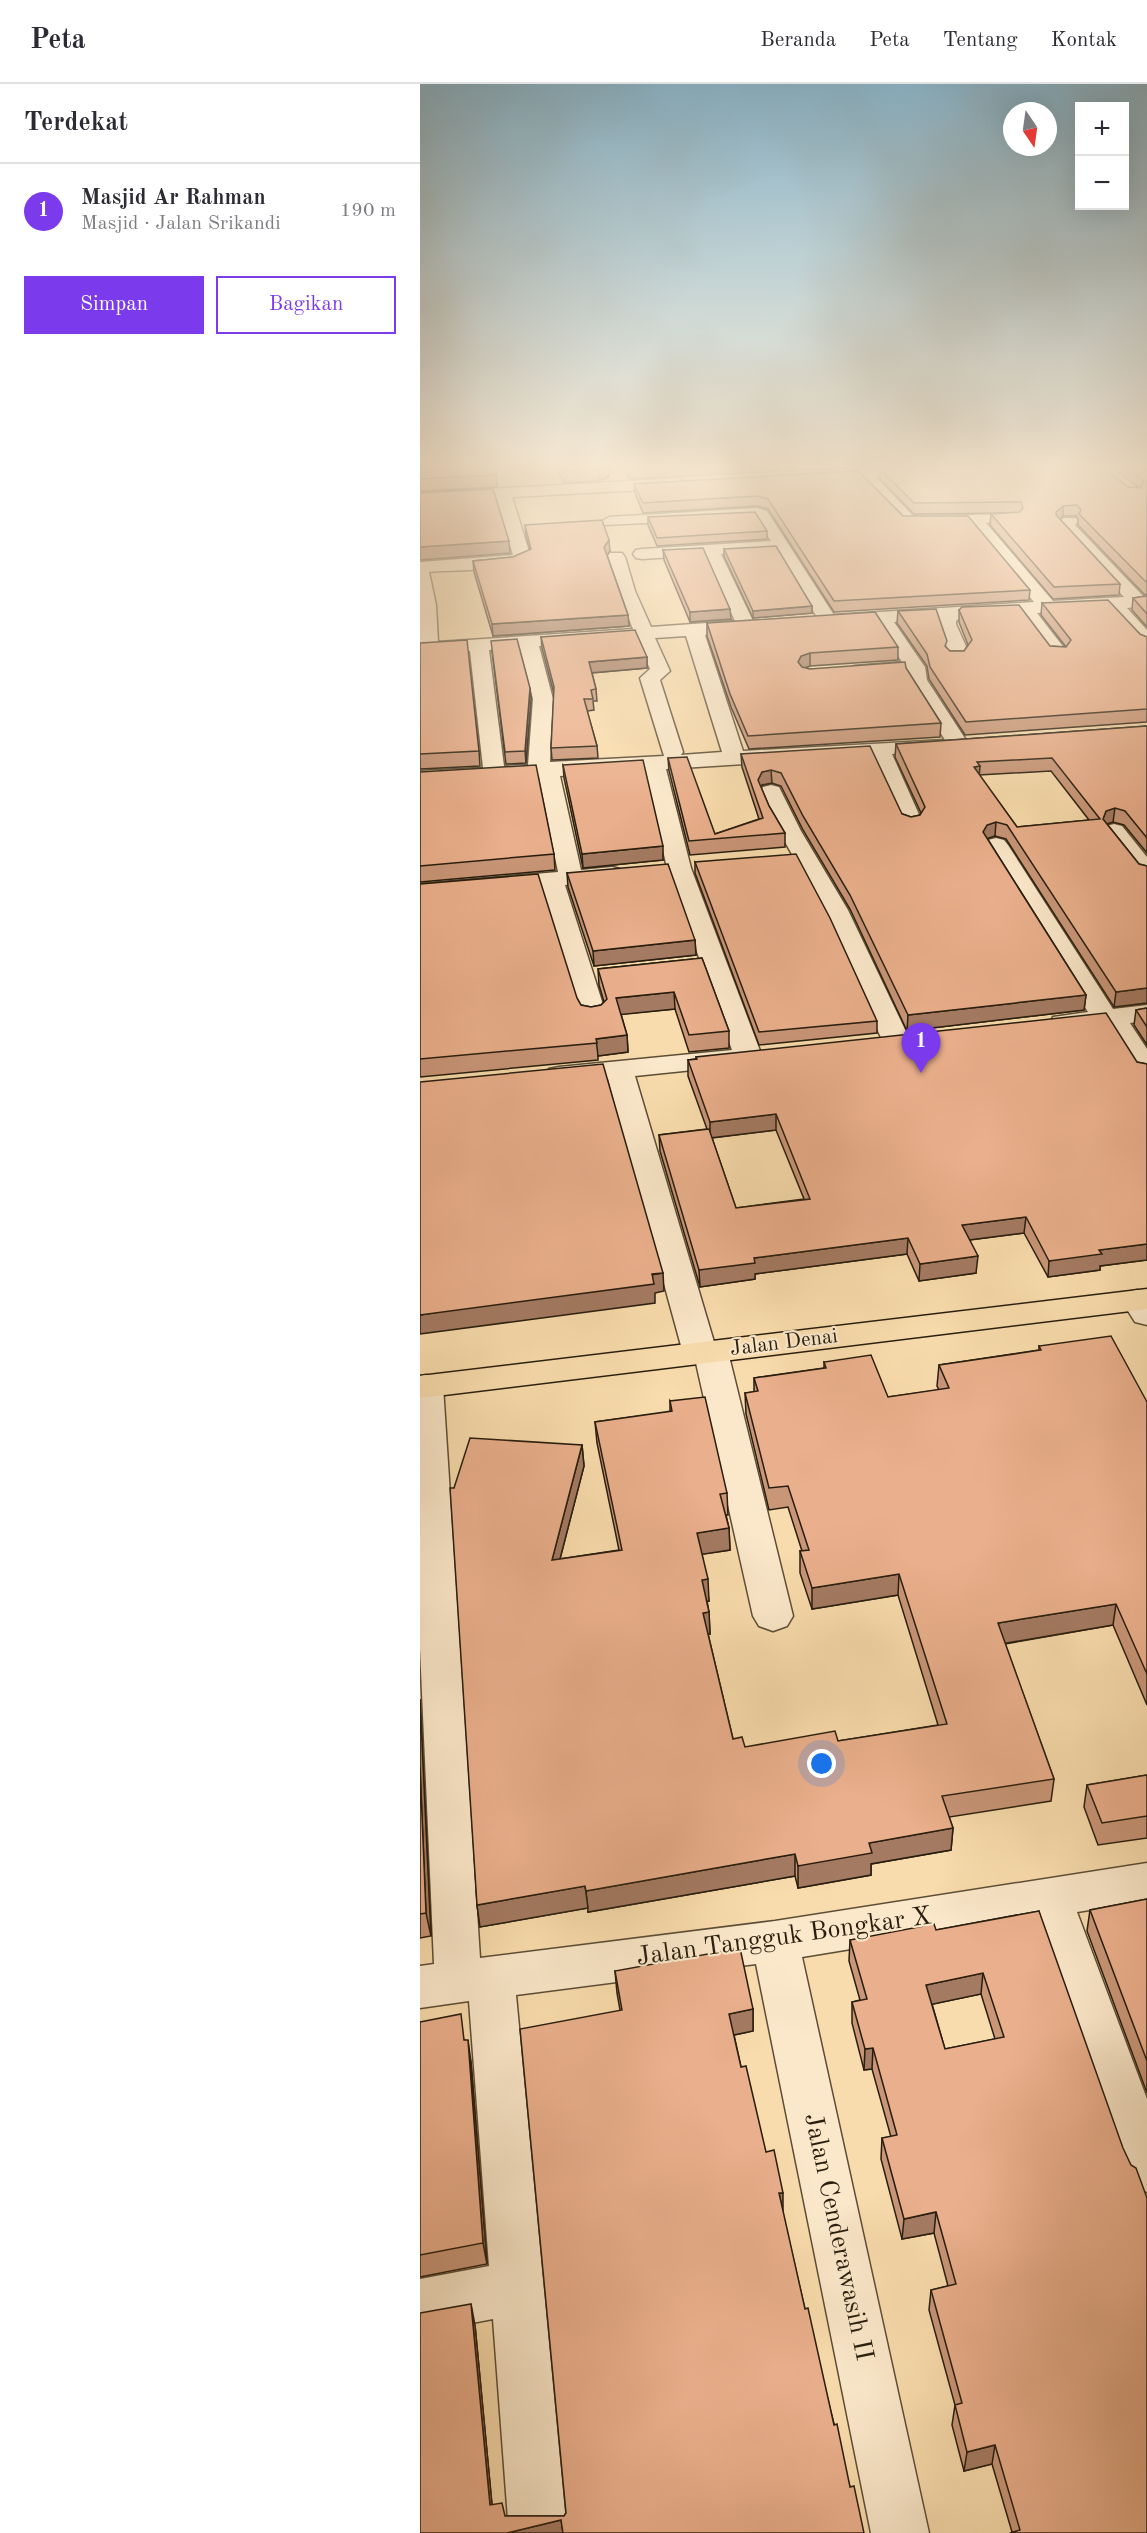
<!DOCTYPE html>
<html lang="id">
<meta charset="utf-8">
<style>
body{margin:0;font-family:"Old Standard TT",serif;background:#f7f7f7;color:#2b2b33}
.controls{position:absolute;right:18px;top:18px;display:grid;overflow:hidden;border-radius:0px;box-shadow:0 6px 24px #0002}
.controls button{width:54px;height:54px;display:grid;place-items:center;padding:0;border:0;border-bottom:2px solid #e1e1e2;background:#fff;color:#2b2b33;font:30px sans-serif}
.compass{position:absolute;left:583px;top:18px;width:54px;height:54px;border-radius:50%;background:#fff;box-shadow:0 6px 24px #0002;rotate:167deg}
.you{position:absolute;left:402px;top:1680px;width:21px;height:21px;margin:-15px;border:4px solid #fff;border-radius:50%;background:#1a73e8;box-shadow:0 0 0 9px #1a73e833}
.badge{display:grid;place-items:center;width:39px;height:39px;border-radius:50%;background:#7c3aed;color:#fff;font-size:20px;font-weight:700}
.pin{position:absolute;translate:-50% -50px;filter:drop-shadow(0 2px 3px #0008)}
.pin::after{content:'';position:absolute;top:32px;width:21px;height:18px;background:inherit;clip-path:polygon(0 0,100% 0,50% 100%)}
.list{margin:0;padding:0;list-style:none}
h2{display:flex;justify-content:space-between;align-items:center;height:78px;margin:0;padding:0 24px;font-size:26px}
h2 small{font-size:20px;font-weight:400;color:#7c7c81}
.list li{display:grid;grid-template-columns:39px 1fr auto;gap:18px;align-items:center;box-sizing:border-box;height:96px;padding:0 24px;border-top:2px solid #e1e1e2}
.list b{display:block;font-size:22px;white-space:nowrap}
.list p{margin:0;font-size:20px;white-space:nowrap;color:#7c7c81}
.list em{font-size:20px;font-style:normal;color:#7c7c81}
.actions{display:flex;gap:12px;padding:18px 24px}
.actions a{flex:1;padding:14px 0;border:2px solid #7c3aed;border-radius:0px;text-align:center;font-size:21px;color:#7c3aed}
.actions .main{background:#7c3aed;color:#fff}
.map{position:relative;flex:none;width:727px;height:2449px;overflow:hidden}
header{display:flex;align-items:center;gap:36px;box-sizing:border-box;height:84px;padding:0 30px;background:#fff;border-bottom:2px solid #e1e1e2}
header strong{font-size:28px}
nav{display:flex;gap:33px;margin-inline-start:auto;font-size:21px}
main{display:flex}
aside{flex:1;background:#fff}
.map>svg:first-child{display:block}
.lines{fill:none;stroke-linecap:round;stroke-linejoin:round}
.minor-casing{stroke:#5c4d36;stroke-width:3}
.major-casing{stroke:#281d0e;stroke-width:3}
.minor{fill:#fbe8ca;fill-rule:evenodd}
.major{fill:#f9dcad;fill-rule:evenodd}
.wall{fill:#c99678;stroke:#281d0e;stroke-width:1.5;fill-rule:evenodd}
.shaded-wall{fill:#a47a62;stroke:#281d0e;stroke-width:1.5}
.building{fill:#eaaf8c;stroke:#281d0e;stroke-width:1.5;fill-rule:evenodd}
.labels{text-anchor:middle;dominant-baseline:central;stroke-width:4.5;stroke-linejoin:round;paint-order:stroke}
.street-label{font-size:21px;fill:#281d0e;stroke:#fbe8ca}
.near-street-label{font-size:26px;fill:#281d0e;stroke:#fbe8ca}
</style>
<header>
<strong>Peta</strong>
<nav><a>Beranda</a><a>Peta</a><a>Tentang</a><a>Kontak</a></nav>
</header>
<main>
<aside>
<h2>Terdekat<small></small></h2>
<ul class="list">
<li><span class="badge">1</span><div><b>Masjid Ar Rahman</b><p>Masjid · Jalan Srikandi</p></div><em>190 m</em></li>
</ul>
<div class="actions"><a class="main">Simpan</a><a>Bagikan</a></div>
</aside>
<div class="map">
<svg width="727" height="2449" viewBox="0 0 727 2449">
<rect width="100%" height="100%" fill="#f9dcad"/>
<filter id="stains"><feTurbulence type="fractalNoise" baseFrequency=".00333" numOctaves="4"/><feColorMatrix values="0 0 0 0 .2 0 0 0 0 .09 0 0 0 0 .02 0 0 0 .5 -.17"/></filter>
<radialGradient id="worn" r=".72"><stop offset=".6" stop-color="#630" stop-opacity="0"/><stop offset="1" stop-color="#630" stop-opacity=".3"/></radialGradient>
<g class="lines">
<g class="minor-casing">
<g id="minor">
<path d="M504,381l8,5 -3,3 -53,4 37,39 105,-2 2,3 -2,3 -32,3 67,78 71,-4 -67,-73 7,-6h12l2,3 -3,4 68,71h4v10l-20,2 20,22v17l-7,-2 -32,-36 -71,4 31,40 -3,4h-14l-32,-43 -59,4 -4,3v3l13,29 -6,8h-14l-3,-4 3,-4 -12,-34 -43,3 31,45 2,13 41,63 -4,4 -7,2 -8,-3 -3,3 -7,2 -47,3 30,67 -3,5 -8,2 -8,-2 -3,-5 -29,-65 -205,13 25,99 71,188 -4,6c-10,2 -17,2 -26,4l-97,10 79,266 9,2 5,8 65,264 -6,10 -14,5 -14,-5 -6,-10 -57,-253 -8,-2 -5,-8 -75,-274 -49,4 -10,-2 -4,-6 4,-6 10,-2 173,-17 -65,-182 -22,-98 -85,6 21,94 31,-3 8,2 4,5 -4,5 -55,6 41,129 -4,6 -9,2 -9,-2 -4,-6 -39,-127 -121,11v-14l138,-12 -19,-95 -119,8v-14l63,-3 -13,-117 -50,4v-93l93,-7 -17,-57 -76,5v-10l259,-15 8,5 -8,5 -167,9 19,61c-11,13 -83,12 -102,14l7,33 2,37 195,-13 -16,-38 -10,-34 3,-4h12l3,4 10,34 16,36 84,-6 -30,-66 -63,4 -6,-1 -3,-4 3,-4 6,-1 129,-8 -15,-23 -153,7 -2,-3 8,-5 148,-9 10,3 67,104 200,-13 -65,-78h-66l-44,-46 -42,3 -8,-5 8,-5zM357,466l44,74 14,2 41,-3 26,39 -48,4 -3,4 3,4 7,2 45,-3 1,7 38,60 -202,11 -38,-116 45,-3 7,-2 2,-4 -6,-5 -32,-67zM266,552l36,116 -41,3 2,-3 -23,-72 10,-9 -15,-33zM217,555l13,30 -10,9 24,78 -114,6 3,-63 -14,-53zM100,564l13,51 -5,66 -24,1 -15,-116z"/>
<polygon points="351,701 359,703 381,747 428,826 491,958 487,964 477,966 467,964 463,958 403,826 345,722 340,708 343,703"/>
<polygon points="694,740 702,742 727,773 727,795 719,793 683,747 686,742"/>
<polygon points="576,754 584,756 588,761 693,925 727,921 727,937 710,939 727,965 727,994 717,992 685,942 643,947 633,945 630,939 633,933 668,928 564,761 568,756"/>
<polygon points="717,1206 727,1208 727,1241 715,1238 701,1216 705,1209"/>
<polygon points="6,1291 18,1294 23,1302 60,1874 355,1837 727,1779 727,1817 657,1828 727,2015 727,2108 709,2101 701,2084 614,1835 382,1873 509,2449 451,2449 336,1880 96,1911 147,2449 89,2449 73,2235 0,2249 0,2195 69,2182 49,1917 0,1924 0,1882 14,1880 0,1564 0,1292"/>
</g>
</g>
<g class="major-casing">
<polygon id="major" points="727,1205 727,1225 0,1314 0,1292"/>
</g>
<use href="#minor" class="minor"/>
<use href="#major" class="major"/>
</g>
<g class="wall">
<polygon points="0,380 76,382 77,403 0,407"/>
<polygon points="134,380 187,380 189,382 189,393 179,397 144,399"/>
<polygon points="204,380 496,380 209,395 204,384"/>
<polygon points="688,380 727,380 727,511 724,510 658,441 658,435 656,432 643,432 640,435 700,500 699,511 633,515 570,441 571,430 584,429 494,430 460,395 460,385 719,404"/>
<polygon points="438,387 483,432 610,506 609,516 414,528 348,425 337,422 223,429 215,409 214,400"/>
<polygon points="228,433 347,447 347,455 237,462 228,441"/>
<polygon points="105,441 190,467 187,471 208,531 209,542 73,552 54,488 53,477 93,473 110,466 106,452"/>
<polygon points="304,465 392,522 392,529 333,534 304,472"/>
<polygon points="243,466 311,535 270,538 244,476"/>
<polygon points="727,512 727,543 712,526 713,514"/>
<polygon points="622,519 727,553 727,638 545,651 509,595 507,582 477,539 478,527 530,567 544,567 548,561 539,538 539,526 630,562 646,563 621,531"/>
<polygon points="287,539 478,563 478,576 390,582 385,584 390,585 486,584 521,639 520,653 329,665 311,623 287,552"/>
<polygon points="121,553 227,573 227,584 172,589 176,605 177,617 173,617 174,626 167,627 177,662 178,674 132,676 131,664 134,610 122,564"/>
<polygon points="0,559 59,667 60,682 0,685"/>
<polygon points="72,568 110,604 111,615 106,679 86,680"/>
<path d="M727,642v127l-23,-28 -11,-3 -6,2 32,40 8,2v137l-33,4 -108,-168 -11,-3 -8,2 99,157 -2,15 -177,21 -57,-122 -47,-79 -22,-44 -9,-3 -10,2 -1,2 8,19 16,27v14l-95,8 -21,-84 -1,-13 47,76 44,-15 -17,-52 -1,-13 170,63 9,-2 1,-2 -26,-56 1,-13zM631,687l38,49 -72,7 -38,-52z"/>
<polygon points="143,681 243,776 163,784 144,694"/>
<polygon points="0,688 134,770 135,786 0,798"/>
<polygon points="275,778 457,937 457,949 339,961 275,789"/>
<polygon points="147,789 275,856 276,871 174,882 148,803"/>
<polygon points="0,800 157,914 161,921 171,923 181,921 184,918 179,901 178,885 282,874 309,947 309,964 269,968 255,925 201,930 207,951 208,968 178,972 178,976 0,993"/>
<polygon points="727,924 727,961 714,941 716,926"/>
<path d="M276,973l441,5 10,2v196l-47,6v4l-52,7 -24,-44 -54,7 6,33 -57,8 -12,-27 -152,20v5l-55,8 -40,-136 -1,-16 48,-6 -19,-53v-16l8,-1zM356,1046l28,69 -68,9 -24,-70z"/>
<polygon points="619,1262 727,1318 727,1621 693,1541 585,1560 634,1695 631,1717 529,1733 533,1744 531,1766 451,1780 451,1791 378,1804 375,1792 168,1828 168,1824 60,1843 57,1821 34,1404 162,1361 164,1382 140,1475 199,1466 177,1359 175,1338 250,1328 250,1317 307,1409 308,1431 306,1431 309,1444 310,1466 282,1470 289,1517 287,1517 289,1528 290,1550 288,1550 313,1655 325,1663 418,1657 518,1641 478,1511 392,1525 380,1489 380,1467 382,1467 368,1423 349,1426 326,1330 325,1309 334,1308 334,1294 404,1284 404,1278 468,1313 519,1306 517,1302 519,1281 619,1266"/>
<polygon points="0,1615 11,1852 0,1854"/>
<polygon points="727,1691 727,1754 678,1761 664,1723 667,1701"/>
<polygon points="727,1815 727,2009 667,1847 670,1826"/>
<path d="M619,1827l108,622 -135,-1 -20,-68 -28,7 -12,-46 3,-20 -26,-95 2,-20 17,-4 -14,-53 -32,6 -21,-80 1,-21 9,-1 -19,-68 -8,1 -12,-47v-21l8,-2 -11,-39 1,-21 86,-10zM561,1910l14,45 -50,10 -13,-45z"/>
<polygon points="195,1887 333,1925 333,1947 314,1951 321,1983 363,2130 385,2225 430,2403 0,2449 55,2241 72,2421 85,2432 144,2432 146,2429 200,1926 197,1909"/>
<polygon points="0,1938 45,1956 51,1978 67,2180 0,2193"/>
</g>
<g class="shaded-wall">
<polygon points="189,382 189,393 179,397 179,386"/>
<polygon points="643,422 643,432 636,438 636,428"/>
<polygon points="189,456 190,467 185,474 184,463"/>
<polygon points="89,457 90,469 0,476 0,463"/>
<polygon points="392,522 392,529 333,534 333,527"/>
<polygon points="310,525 311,535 270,538 270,528"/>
<polygon points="208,531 209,542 73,552 72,540"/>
<polygon points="390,569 390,582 381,585 378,578 381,572"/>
<polygon points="227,573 227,584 170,589 169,578"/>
<polygon points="110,604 111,615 106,679 105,667"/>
<polygon points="560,682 559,695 554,683"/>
<polygon points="351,686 352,699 342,701 338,709 338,696 342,688"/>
<polygon points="695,724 693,738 684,741 683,735 686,727"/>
<polygon points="576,738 575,752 566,755 563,748 567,741"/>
<polygon points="243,762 243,776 163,784 162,770"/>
<polygon points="275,856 276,871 174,882 173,867"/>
<polygon points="727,904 727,919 694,923 696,908"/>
<polygon points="254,908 255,925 197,931 196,914"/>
<polygon points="666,911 664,926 487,947 488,931"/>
<polygon points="207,951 208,968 178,972 176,955"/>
<polygon points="356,1030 356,1046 290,1054 290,1038"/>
<polygon points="606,1133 604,1149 541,1157 542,1141"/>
<polygon points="488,1154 487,1170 335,1190 335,1195 280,1203 279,1186 334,1174"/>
<polygon points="727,1160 727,1176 680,1182 680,1186 628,1193 629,1177 679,1166"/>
<polygon points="558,1172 556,1189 499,1197 500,1180"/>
<polygon points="243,1189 244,1207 235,1209 235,1219 0,1250 0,1231"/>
<polygon points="162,1361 164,1382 134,1498 132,1476"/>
<polygon points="309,1444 310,1466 278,1471 277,1449"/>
<polygon points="479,1490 478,1511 392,1525 392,1504"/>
<polygon points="288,1495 289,1517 282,1518 282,1496"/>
<polygon points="696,1520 693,1541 575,1561 578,1539"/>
<polygon points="289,1528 290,1550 283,1551 283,1529"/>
<polygon points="0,1615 11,1852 6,1829 0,1683"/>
<polygon points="533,1744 531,1766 451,1780 451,1791 378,1804 378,1782 449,1759"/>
<polygon points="375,1770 375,1792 168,1828 166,1807"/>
<polygon points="165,1802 168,1824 60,1843 57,1821"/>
<polygon points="563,1889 561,1910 504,1922 506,1901"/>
<polygon points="333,1925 333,1947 309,1952 309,1930"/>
<polygon points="48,1956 51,1978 67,2180 63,2159"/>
<polygon points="453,1964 452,1985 444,1986 445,1965"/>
<polygon points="359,2109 363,2109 363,2130"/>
<polygon points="516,2128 514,2149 482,2155 484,2135"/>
<polygon points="51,2220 55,2241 74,2441 70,2421"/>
<polygon points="575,2361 572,2380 544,2387 547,2368"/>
<polygon points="141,2436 143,2449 87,2449"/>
</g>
<g class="building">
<polygon points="0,380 75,380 76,382 73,382 76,391 0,395"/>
<polygon points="139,380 187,380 189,382 179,386 143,387"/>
<polygon points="206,380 309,380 208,385"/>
<polygon points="557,380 678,380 708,403 721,404 724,397 702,380 727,380 727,499 659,430 661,426 657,421 643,422 636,428 636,431 700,500 634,503 571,430 599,428 603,424 601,418 494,419 460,385"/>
<polygon points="438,387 483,432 548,432 610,506 414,517 348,415 337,412 223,419 214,400"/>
<polygon points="73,405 89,457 0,463 0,409"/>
<polygon points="335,428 347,447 237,454 228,433"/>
<polygon points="182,436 189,456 184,463 208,531 72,540 53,477 93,473 111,465 105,441"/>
<polygon points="356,462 392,522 333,527 304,465"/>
<polygon points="283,464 310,525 270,528 243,466"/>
<polygon points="727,512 727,530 713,514"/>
<polygon points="688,516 720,550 727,553 727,625 546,638 510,583 507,570 478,527 516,525 527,557 525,562 530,567 544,567 552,556 539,526 542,523 599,521 630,562 646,563 651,556 622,519"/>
<polygon points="455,528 478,563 390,569 381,572 378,578 382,583 390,585 485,578 486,584 521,639 328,652 310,610 287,539"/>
<polygon points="215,546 227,573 169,578 176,605 171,606 173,615 164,615 177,662 131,664 134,603 121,553"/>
<polygon points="97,555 110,604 105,667 85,668 71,557"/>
<polygon points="47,556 59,667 0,670 0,559"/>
<path d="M727,642v112l-22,-27 -10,-3 -9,3 -3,8 36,45 8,2v122l-31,4 -109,-167 -11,-3 -9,3 -4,7 103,163 -178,20 -58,-120 -47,-79 -22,-43 -10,-3 -9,2 -4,8 11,26 16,27 -96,8 -21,-83 19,-1 28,77 48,-16 -22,-64 129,-8 32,68 9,3 9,-2 5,-8 -29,-63zM632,674l48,61 -83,8 -43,-60 6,-1 -3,-4z"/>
<polygon points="223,676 243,762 162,770 143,681"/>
<polygon points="116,681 134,770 0,782 0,688"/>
<polygon points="376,770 410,834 457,937 339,948 275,778"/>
<polygon points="248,780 275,856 173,867 147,789"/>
<polygon points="118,790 157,914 161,921 171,923 181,921 187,915 178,885 282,874 309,947 269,951 254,908 196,914 207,951 176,955 177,959 0,975 0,800"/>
<polygon points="727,924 727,943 716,926"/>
<polygon points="686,929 717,978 727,980 727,1160 679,1166 682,1170 629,1177 606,1133 542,1141 558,1172 500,1180 488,1154 334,1174 335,1179 279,1186 239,1051 289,1045 316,1124 390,1115 356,1030 290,1038 268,976 277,975 276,973"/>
<polygon points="183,980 243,1189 232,1190 234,1200 0,1231 0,998"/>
<polygon points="691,1252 727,1318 727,1590 696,1520 578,1539 634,1695 522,1712 533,1744 449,1759 452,1769 378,1782 375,1770 166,1807 165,1802 57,1821 30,1404 34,1404 50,1354 162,1361 132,1476 202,1466 175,1338 252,1327 250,1317 285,1313 307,1409 300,1410 309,1444 277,1449 288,1495 282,1496 289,1528 283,1529 313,1655 322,1653 325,1663 415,1647 418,1657 527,1640 479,1490 392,1504 380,1467 389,1466 368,1402 349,1404 325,1309 338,1307 334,1294 406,1284 404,1278 451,1271 468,1313 529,1304 519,1281 621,1266 619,1262"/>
<polygon points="0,1683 6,1829 0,1830"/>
<polygon points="727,1691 727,1732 682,1739 667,1701"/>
<polygon points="727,1815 727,1977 670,1826"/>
<path d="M619,1827l84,237 8,17 5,3 11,30v335h-137l10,-3 -25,-85 -28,7 -12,-47 7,-2 -31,-113 25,-6 -20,-72 -32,7 -22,-81 15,-3 -24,-87 -8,1 -13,-47 15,-3 -17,-59 84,-16 2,6zM563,1889l21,64 -59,12 -19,-64z"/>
<polygon points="320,1864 333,1925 309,1930 321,1983 326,1982 346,2068 354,2066 363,2109 359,2109 385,2225 388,2224 414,2341 417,2340 430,2403 434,2402 444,2449 143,2449 141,2436 87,2449 0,2449 0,2229 51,2220 70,2421 82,2419 85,2432 144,2432 146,2429 100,1945 202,1926 195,1887"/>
<polygon points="41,1930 44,1956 48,1956 63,2159 0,2171 0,1938"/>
</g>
<linearGradient id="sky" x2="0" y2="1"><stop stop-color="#8ab7ce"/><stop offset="0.53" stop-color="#fcefda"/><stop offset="1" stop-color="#fcefda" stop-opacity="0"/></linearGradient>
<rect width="727" height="722" fill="url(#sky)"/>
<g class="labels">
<g class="street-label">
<text transform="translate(364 1259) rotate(-7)">Jalan Denai</text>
</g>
<g class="near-street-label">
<text transform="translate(364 1853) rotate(-8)">Jalan Tangguk Bongkar X</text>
<text transform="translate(418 2153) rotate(78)">Jalan Cenderawasih II</text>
</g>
</g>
<rect width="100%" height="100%" filter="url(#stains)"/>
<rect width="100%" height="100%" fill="url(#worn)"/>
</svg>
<div class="controls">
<button>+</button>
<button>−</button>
</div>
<svg class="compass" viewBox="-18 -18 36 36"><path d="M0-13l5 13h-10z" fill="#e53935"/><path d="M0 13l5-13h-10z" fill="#7c7c81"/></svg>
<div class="you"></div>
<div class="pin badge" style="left:501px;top:989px">1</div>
</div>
</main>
